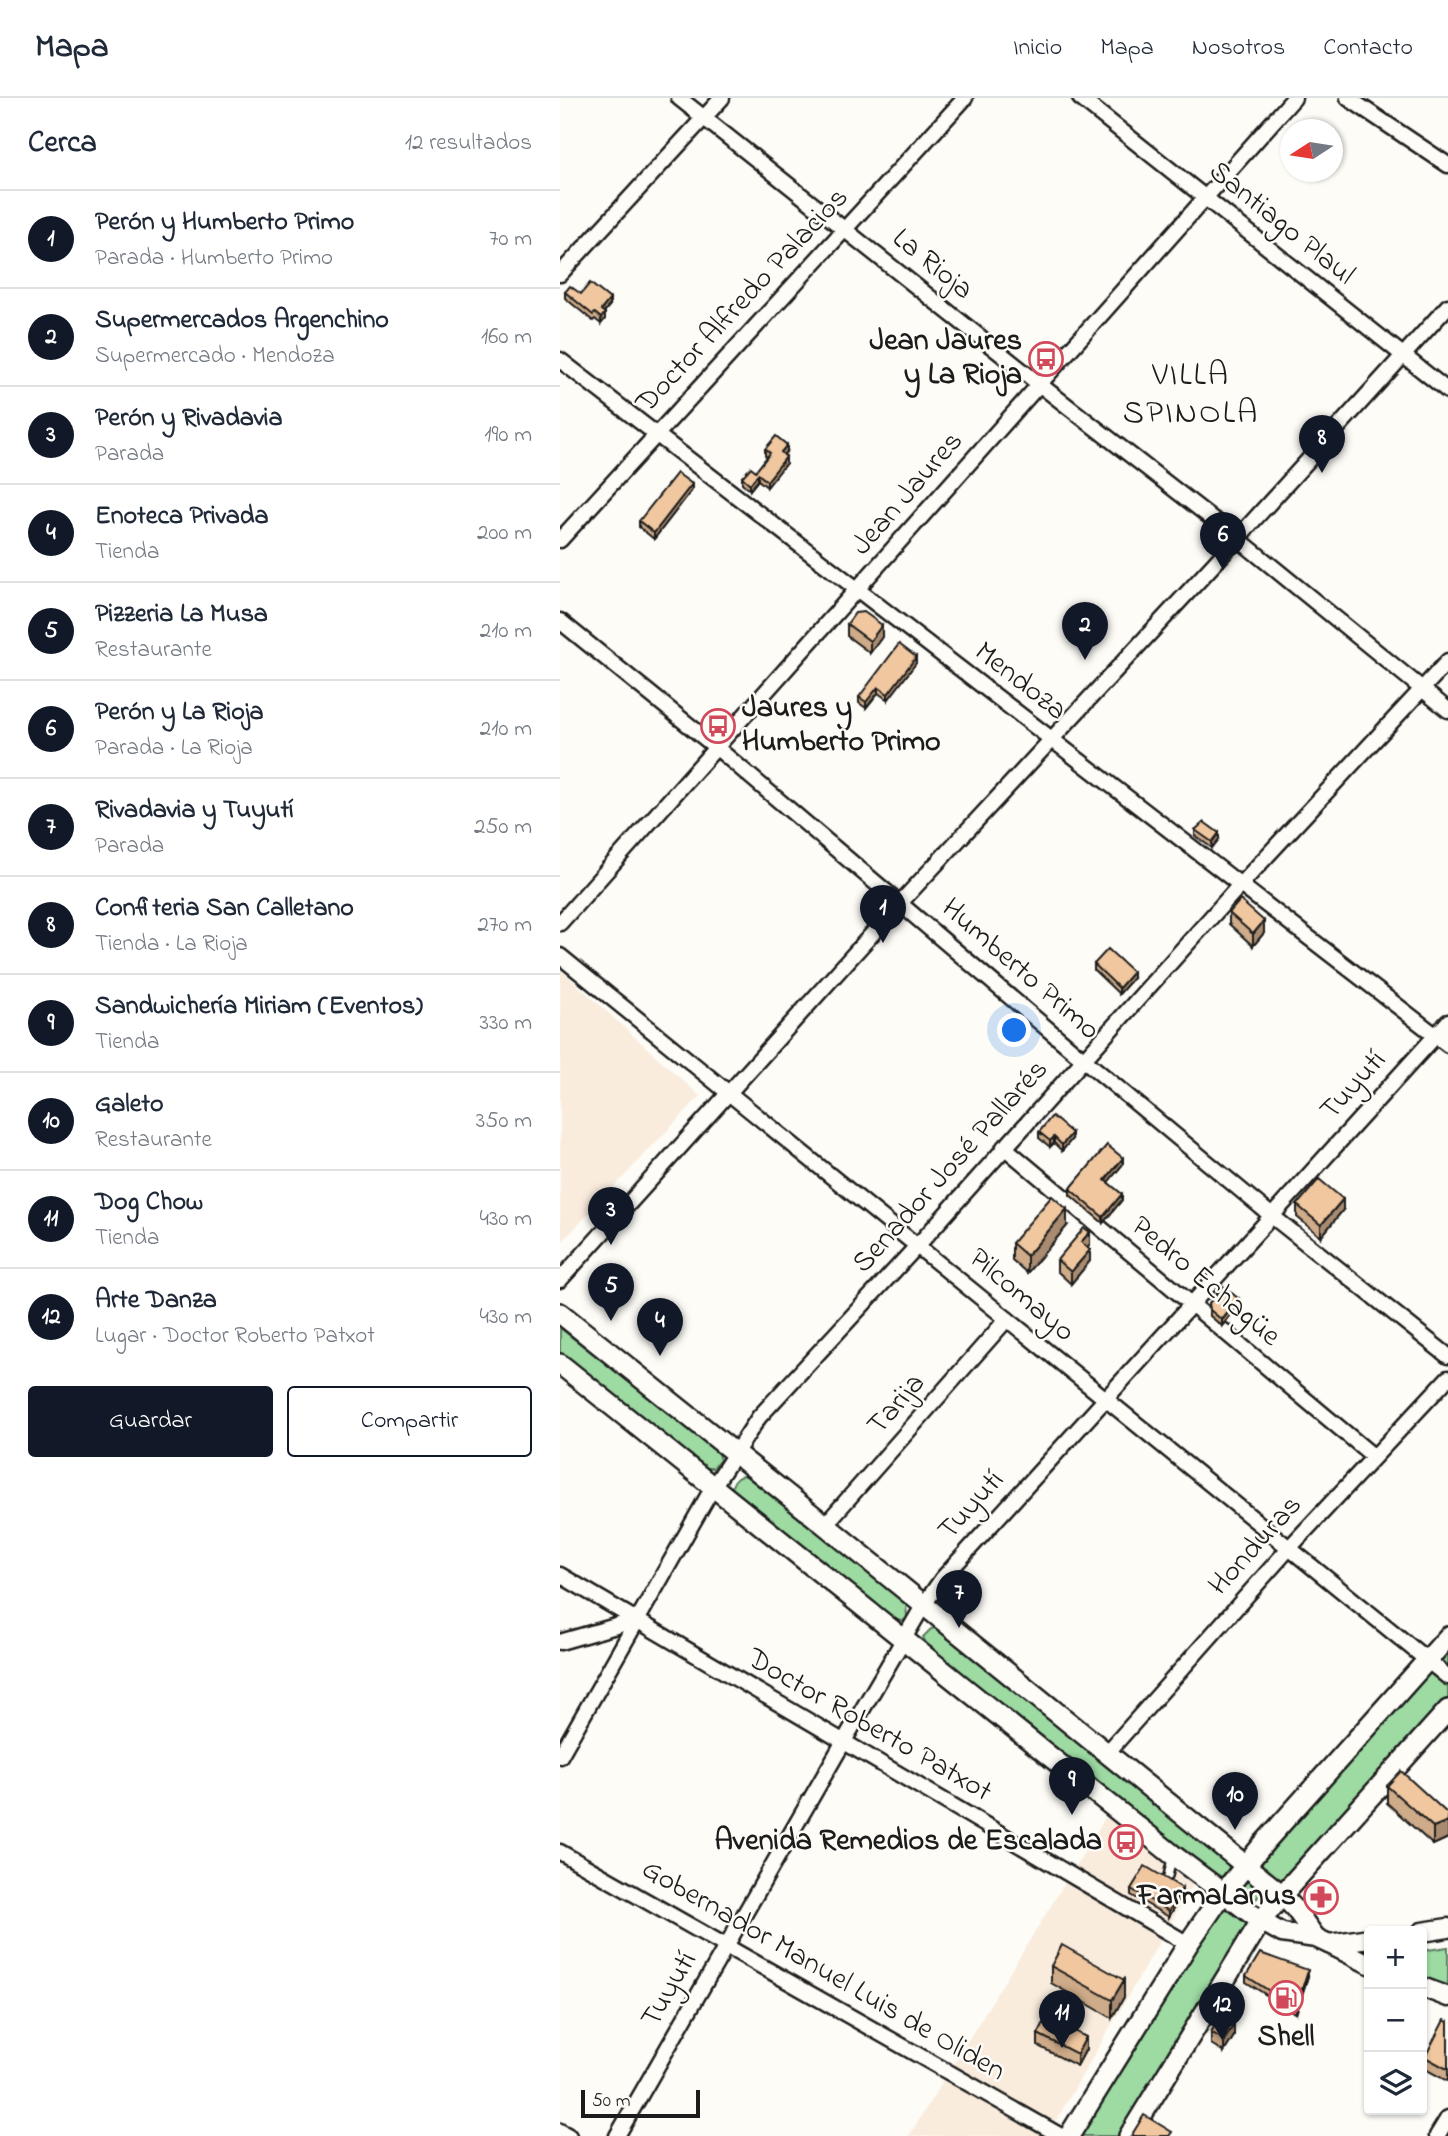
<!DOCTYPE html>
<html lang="es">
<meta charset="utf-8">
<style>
body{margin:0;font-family:"Indie Flower",sans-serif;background:#f2f2f3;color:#1f2937}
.controls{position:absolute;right:21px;bottom:21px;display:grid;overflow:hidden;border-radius:7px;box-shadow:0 2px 5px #0004}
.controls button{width:63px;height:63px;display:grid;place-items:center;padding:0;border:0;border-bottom:2px solid #e0e1e3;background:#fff;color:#1f2937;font:35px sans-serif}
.compass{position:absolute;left:720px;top:21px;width:63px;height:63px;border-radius:50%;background:#fff;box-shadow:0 2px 5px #0004;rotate:258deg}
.scale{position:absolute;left:21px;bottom:18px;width:119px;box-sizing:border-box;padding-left:7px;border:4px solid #1c1c1c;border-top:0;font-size:19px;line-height:24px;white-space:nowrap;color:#1c1c1c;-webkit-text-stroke:5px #fdfcf7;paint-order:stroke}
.you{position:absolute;left:455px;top:933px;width:24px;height:24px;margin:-18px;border:5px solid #fff;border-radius:50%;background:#1a73e8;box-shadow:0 0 0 10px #1a73e833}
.badge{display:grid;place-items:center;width:46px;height:46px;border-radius:50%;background:#111827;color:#fff;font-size:23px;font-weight:700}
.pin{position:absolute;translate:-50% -58px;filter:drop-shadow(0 2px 4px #0008)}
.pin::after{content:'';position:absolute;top:37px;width:24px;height:21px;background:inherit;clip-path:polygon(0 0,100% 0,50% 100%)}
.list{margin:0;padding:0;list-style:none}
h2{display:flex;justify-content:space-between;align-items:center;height:91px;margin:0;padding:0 28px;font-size:30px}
h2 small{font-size:23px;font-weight:400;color:#747a83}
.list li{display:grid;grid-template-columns:46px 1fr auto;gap:21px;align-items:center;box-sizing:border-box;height:98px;padding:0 28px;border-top:2px solid #e0e1e3}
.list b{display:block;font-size:26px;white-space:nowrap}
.list p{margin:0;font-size:23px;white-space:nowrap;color:#747a83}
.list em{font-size:23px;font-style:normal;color:#747a83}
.actions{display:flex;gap:14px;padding:21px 28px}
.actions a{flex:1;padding:16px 0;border:2px solid #111827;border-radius:7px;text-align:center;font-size:24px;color:#111827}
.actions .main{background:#111827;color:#fff}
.icon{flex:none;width:38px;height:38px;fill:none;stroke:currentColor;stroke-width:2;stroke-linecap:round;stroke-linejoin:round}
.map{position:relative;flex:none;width:888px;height:2038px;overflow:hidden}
header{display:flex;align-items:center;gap:42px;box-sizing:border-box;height:98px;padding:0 35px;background:#fff;border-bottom:2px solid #e0e1e3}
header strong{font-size:33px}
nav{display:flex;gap:38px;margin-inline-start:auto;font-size:24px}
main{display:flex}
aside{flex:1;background:#fff}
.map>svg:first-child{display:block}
.built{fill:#f9ecdd}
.green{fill:#9ddba3;stroke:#5c7c60;stroke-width:2}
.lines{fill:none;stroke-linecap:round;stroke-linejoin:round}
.service-casing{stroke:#1c1c1c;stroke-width:12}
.minor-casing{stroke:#1c1c1c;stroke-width:19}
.tertiary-casing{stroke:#1c1c1c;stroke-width:23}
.secondary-casing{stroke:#1c1c1c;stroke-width:24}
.service{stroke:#fdfcf7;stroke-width:7}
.minor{stroke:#fdfcf7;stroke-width:14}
.tertiary{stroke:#fdfcf7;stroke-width:18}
.secondary{stroke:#fdfcf7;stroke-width:19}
.wall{fill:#ceab89;stroke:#1c1c1c;stroke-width:2}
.shaded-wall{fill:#a88b6f;stroke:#1c1c1c;stroke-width:2}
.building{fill:#f0c79f;stroke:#1c1c1c;stroke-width:2}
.labels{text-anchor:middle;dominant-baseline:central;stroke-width:5;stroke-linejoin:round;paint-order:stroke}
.street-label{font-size:30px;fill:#1c1c1c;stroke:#fdfcf7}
.poi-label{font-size:30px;font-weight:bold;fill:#1c1c1c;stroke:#fdfcf7;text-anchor:end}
.quarter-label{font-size:33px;letter-spacing:2px;fill:#1c1c1c;stroke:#fdfcf7}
</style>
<header>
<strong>Mapa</strong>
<nav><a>Inicio</a><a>Mapa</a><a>Nosotros</a><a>Contacto</a></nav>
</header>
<main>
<aside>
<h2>Cerca<small>12 resultados</small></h2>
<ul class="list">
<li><span class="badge">1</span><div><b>Perón y Humberto Primo</b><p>Parada · Humberto Primo</p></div><em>70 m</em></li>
<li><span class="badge">2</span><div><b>Supermercados Argenchino</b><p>Supermercado · Mendoza</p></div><em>160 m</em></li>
<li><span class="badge">3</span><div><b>Perón y Rivadavia</b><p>Parada</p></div><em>190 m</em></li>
<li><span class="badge">4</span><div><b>Enoteca Privada</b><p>Tienda</p></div><em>200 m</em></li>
<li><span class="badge">5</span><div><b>Pizzeria La Musa</b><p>Restaurante</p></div><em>210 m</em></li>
<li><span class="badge">6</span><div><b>Perón y La Rioja</b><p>Parada · La Rioja</p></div><em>210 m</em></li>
<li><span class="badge">7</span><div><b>Rivadavia y Tuyutí</b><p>Parada</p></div><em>250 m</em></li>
<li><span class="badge">8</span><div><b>Confiteria San Calletano</b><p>Tienda · La Rioja</p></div><em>270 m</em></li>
<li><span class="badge">9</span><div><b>Sandwichería Miriam (Eventos)</b><p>Tienda</p></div><em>330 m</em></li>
<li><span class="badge">10</span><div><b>Galeto</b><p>Restaurante</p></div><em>350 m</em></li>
<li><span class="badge">11</span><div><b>Dog Chow</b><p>Tienda</p></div><em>430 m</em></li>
<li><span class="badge">12</span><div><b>Arte Danza</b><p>Lugar · Doctor Roberto Patxot</p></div><em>430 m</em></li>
</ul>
<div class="actions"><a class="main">Guardar</a><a>Compartir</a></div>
</aside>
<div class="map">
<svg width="888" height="2038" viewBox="0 0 888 2038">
<rect width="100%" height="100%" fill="#fdfcf7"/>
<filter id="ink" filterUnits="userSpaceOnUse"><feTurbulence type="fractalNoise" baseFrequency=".0143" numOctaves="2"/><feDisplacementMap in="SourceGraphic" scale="14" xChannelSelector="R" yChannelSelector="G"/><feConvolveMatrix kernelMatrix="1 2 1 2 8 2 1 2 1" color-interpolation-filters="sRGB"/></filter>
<g filter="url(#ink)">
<g class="built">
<polygon points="0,871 140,998 0,1146"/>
<polygon points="558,1699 644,1767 487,2038 349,2038"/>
</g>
<g class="green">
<polygon points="0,1230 157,1353 160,1362 153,1370 145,1370 0,1255"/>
<path d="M187,1377l159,128 1,15 -4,3 -7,-1 -160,-126 -4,-7c2,-9 7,-11 15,-12z"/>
<polygon points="376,1530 666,1761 669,1770 662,1779 656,1777 368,1549 363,1539 371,1531"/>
<polygon points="888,1539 888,1612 722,1797 686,1767"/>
<circle cx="690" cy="1793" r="10"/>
<polygon points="663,1795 701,1823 569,2038 509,2038"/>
<polygon points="888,1849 888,1887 866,1880 862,1876 862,1855 868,1852"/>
</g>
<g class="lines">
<g class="service-casing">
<polyline id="service" points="601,1788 608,1778 612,1761"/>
</g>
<g class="minor-casing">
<g id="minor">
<polyline points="119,0 479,286 677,440 888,612"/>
<polyline points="520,0 888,293"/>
<polyline points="788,0 888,67"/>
<polyline points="0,176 162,0"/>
<polyline points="0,262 888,947"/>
<polyline points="0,442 405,0"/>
<polyline points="0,523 157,650 523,961 712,1118 888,1258"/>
<polyline points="0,825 734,0"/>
<polyline points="0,858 888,1579"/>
<polyline points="444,1049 813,1358"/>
<polyline points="0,1182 341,804 654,466 888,208"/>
<polyline points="265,1427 447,1221"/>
<polyline points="0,1477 628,1846"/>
<polyline points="0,1544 77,1522"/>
<polyline points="547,1655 730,1449 888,1280"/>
<polyline points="0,1658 153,1389 199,1319 358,1147 680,787 888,563"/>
<polyline points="0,1754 501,2038"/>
<polyline points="0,2033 9,2038"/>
<polyline points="57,2038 284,1643 363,1508 382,1481 888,924"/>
<polyline points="877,2038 888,2020"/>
</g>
</g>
<g class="tertiary-casing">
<g id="tertiary">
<polyline points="722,1797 736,1812 756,1840"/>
<polyline points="701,1823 722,1835 756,1840 769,1846 809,1866"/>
<polyline points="862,1834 888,1830"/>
<polyline points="769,1846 809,1840"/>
<polyline points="862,1889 888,1899"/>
</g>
</g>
<g class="secondary-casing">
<g id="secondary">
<polyline points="0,1215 265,1427 722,1797"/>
<polyline points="0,1266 613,1757 701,1823"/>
<polyline points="509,2038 628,1846 663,1795 705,1744 888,1539"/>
<polyline points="569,2038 701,1823 722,1797 888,1612"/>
</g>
</g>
<use href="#service" class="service"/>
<use href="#minor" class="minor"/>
<use href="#tertiary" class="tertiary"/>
<use href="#secondary" class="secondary"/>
</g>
<g class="wall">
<polygon points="5,194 21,196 50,207 44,214 45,221 41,226 35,221 33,223 5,200"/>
<polygon points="205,351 227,353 224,356 226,365 207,389 198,382 190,392 182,385 182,379 196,373 207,359 205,357"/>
<polygon points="132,392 94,441 79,429 79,423"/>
<polygon points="287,526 322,539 310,555 287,538"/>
<polygon points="356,565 328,602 318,595 306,610 299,605 299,599"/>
<polygon points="635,732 659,741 652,750 635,738"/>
<polygon points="669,815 704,835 693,848 669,826"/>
<polygon points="534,866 573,880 559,896 534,872"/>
<polygon points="479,1034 512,1041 502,1053 494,1045 490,1049 479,1040"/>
<polygon points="563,1066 548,1084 562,1102 543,1125 510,1097 510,1091"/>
<polygon points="737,1107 783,1112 761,1139 737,1119"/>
<polygon points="507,1128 467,1175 452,1162 452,1145"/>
<polygon points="530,1146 527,1149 530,1163 511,1186 497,1173 497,1162"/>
<polygon points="649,1205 679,1207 662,1228 650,1218"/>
<polygon points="827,1688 888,1716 888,1740 873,1747 827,1705"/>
<polygon points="571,1791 622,1796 609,1819 571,1797"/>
<polygon points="491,1868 564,1899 552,1920 491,1885"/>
<polygon points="686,1878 748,1878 736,1916 686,1884"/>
<polygon points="888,1924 888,1981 887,1983 865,1971 865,1959"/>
<polygon points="651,1934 674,1938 664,1954 651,1946"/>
<polygon points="478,1936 526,1951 517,1968 478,1948"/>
</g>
<g class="shaded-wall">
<polygon points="50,201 50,207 41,217 41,212"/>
<polygon points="45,215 45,221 41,226 41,220"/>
<polygon points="227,347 227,353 221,360 221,354"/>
<polygon points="226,359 226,365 207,389 207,383"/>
<polygon points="198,376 198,382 190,392 190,386"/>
<polygon points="132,386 132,392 94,441 94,435"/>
<polygon points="322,527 322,539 310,555 310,543"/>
<polygon points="356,559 356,565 328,602 328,596"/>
<polygon points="318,589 318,595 306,610 306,604"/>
<polygon points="659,735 659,741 652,750 652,744"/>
<polygon points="704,823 704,835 693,848 693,836"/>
<polygon points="573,874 573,880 559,896 559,890"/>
<polygon points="512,1035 512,1041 502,1053 502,1047"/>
<polygon points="494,1039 494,1045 490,1049 490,1043"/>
<polygon points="563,1060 563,1066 545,1088 545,1082"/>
<polygon points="562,1096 562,1102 543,1125 543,1119"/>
<polygon points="783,1101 783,1112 761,1139 761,1127"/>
<polygon points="507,1111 507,1128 467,1175 467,1158"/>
<polygon points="530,1134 530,1146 521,1156 521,1144"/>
<polygon points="530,1152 530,1163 511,1186 511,1174"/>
<polygon points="679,1201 679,1207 662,1228 662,1222"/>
<polygon points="888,1723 888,1740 873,1747 873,1729"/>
<polygon points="622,1790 622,1796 609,1819 609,1813"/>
<polygon points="748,1872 748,1878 736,1916 736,1910"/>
<polygon points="564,1882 564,1899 552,1920 552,1902"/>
<polygon points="674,1926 674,1938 664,1954 664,1942"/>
<polygon points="526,1939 526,1951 517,1968 517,1956"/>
</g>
<g class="building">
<polygon points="30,185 50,201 41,212 45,215 41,220 35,215 33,217 5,194 10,188 21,196"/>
<polygon points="216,338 227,347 221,354 226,359 207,383 198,376 190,386 182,379 191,369 196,373 210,355 205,351"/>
<polygon points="117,375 132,386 94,435 79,423"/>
<polygon points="304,514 322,527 310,543 287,526 295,515"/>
<polygon points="339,546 356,559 328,596 318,589 306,604 299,599"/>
<polygon points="644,724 659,735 652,744 635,732"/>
<polygon points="680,802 704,823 693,836 669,815"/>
<polygon points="548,851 573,874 559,890 534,866"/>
<polygon points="492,1018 512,1035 502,1047 494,1039 490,1043 479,1034"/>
<polygon points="547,1047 563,1060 545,1082 562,1096 543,1119 510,1091"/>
<polygon points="759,1081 783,1101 761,1127 737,1107"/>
<polygon points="492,1098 507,1111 467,1158 452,1145"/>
<polygon points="524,1130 530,1134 521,1144 530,1152 511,1174 497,1162"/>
<polygon points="663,1188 679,1201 662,1222 650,1212 649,1205"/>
<polygon points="841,1673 888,1716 888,1723 873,1729 827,1688"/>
<polygon points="585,1768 622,1790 609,1813 571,1791"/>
<polygon points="502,1847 564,1882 552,1902 491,1868"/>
<polygon points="700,1855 748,1872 736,1910 686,1878"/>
<polygon points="661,1918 674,1926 664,1942 651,1934"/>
<polygon points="487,1919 526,1939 517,1956 478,1936"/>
<polygon points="884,1922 888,1924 888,1969 887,1971 865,1959"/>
<polygon points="584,2017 612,2034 609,2038 571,2038"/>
</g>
</g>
<defs>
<g id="bus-ring" transform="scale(1.75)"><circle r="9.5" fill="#fdfcf7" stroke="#d1495b" stroke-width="1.5"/><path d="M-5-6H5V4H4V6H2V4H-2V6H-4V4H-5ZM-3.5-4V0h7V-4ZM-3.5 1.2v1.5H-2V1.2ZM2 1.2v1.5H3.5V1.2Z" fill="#d1495b"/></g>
<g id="pharmacy-ring" transform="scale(1.75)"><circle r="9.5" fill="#fdfcf7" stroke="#d1495b" stroke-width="1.5"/><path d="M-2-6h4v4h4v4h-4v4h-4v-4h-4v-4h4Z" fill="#d1495b"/></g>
<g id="fuel-ring" transform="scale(1.75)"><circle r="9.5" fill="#fdfcf7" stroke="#d1495b" stroke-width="1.5"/><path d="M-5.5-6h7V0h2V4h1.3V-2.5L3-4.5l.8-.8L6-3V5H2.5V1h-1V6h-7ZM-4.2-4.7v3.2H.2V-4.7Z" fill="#d1495b"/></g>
</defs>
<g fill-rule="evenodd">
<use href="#bus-ring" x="486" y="261"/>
<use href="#bus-ring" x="158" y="628"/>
<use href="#bus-ring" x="566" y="1744"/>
<use href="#pharmacy-ring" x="761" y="1799"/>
<use href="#fuel-ring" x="726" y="1900"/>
</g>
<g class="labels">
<g class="street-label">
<text transform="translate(721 126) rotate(39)">Santiago Plaul</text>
<text transform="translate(372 167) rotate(39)">La Rioja</text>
<text transform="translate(183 203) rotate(-47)">Doctor Alfredo Palacios</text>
<text transform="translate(348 396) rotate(-49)">Jean Jaures</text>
<text transform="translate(460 584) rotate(38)">Mendoza</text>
<text transform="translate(460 872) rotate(41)">Humberto Primo</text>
<text transform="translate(794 988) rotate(-48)">Tuyutí</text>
<text transform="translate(391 1069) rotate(-48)">Senador José Pallarés</text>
<text transform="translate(645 1184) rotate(40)">Pedro Echagüe</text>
<text transform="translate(461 1198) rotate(40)">Pilcomayo</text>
<text transform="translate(337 1307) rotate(-49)">Tarija</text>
<text transform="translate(412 1408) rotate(-48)">Tuyutí</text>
<text transform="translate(696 1448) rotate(-48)">Honduras</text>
<text transform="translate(309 1628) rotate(30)">Doctor Roberto Patxot</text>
<text transform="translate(263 1873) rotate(30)">Gobernador Manuel Luis de Oliden</text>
<text transform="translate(110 1892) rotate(-60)">Tuyutí</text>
</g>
<g class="poi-label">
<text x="462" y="244">Jean Jaures<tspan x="462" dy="34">y La Rioja</tspan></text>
<text x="182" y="611" text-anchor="start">Jaures y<tspan x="182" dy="34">Humberto Primo</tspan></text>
<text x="542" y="1744">Avenida Remedios de Escalada</text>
<text x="736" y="1799">FarmaLanus</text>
<text x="726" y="1940" text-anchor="middle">Shell</text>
</g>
<g class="quarter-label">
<text x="631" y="278">VILLA<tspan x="631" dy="38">SPINOLA</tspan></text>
</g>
</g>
</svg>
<div class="controls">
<button>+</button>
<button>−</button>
<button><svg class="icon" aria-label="layers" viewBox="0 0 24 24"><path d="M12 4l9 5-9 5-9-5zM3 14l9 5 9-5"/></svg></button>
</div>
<svg class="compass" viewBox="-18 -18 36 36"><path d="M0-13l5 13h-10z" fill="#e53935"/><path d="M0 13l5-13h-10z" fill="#747a83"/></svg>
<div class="scale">50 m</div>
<div class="you"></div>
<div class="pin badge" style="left:323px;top:845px">1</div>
<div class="pin badge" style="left:525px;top:562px">2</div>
<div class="pin badge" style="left:51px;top:1147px">3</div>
<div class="pin badge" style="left:100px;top:1258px">4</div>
<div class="pin badge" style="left:51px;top:1223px">5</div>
<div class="pin badge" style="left:663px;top:472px">6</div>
<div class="pin badge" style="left:399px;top:1530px">7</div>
<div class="pin badge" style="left:762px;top:375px">8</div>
<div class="pin badge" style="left:512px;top:1717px">9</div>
<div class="pin badge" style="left:675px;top:1732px">10</div>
<div class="pin badge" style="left:502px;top:1950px">11</div>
<div class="pin badge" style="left:662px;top:1942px">12</div>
</div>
</main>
